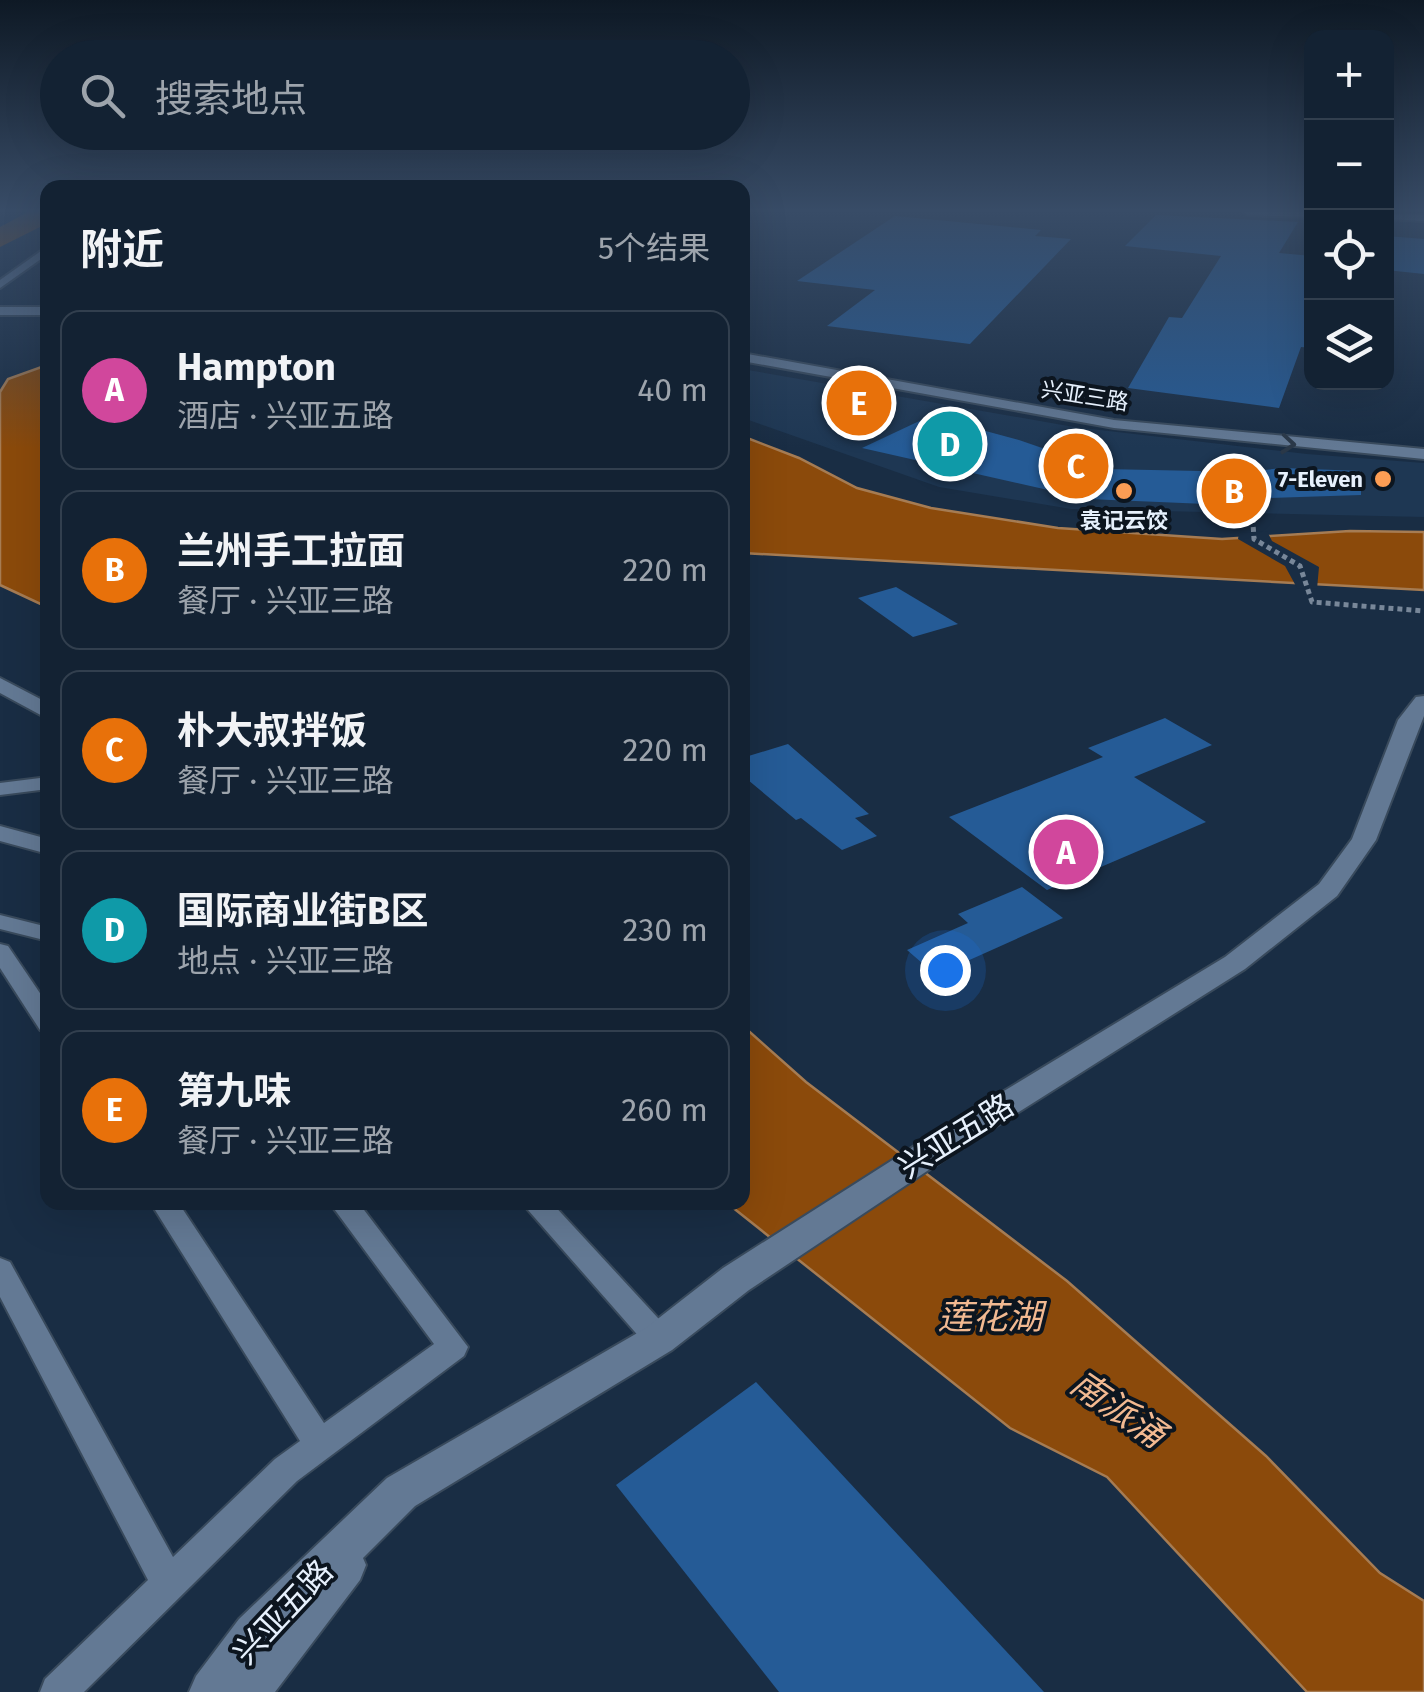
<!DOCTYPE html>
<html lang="zh">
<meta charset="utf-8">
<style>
body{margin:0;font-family:"Fira Sans","Noto Sans SC",sans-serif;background:#202f3f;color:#f1f3f6}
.controls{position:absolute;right:30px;top:30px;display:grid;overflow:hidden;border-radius:20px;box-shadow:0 10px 40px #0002}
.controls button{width:90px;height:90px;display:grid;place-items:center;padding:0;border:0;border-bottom:2px solid #323f4e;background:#132233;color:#f1f3f6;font:50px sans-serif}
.you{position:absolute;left:945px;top:970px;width:35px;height:35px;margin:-25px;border:8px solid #fff;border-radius:50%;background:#1a73e8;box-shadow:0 0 0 15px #1a73e833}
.badge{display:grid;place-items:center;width:65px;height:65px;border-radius:50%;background:#0b8043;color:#fff;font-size:32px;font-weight:700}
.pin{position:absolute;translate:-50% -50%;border:5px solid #fff;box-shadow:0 2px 10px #0006}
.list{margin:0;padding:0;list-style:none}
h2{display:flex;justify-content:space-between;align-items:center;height:130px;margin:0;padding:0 40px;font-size:42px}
h2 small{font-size:32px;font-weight:400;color:#9da4ac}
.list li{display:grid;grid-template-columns:65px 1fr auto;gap:30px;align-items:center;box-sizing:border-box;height:160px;margin:0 20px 20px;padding:0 20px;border:2px solid #323f4e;border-radius:20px}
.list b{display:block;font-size:38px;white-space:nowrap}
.list p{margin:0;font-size:32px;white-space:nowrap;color:#9da4ac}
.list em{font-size:32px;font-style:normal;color:#9da4ac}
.icon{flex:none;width:55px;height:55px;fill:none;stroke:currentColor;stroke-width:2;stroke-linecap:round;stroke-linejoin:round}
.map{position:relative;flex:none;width:1424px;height:1692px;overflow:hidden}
.search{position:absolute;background:#132233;box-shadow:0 10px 40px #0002;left:40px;top:40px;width:710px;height:110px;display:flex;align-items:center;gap:25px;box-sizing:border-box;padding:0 35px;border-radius:55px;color:#9da4ac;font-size:38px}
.panel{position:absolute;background:#132233;box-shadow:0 10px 40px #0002;left:40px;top:180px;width:710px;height:1030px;border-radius:20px}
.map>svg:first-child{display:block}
.built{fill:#1e3753}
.water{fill:#8b4a0b;stroke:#a67c53;stroke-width:2.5}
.pier{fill:#192d44}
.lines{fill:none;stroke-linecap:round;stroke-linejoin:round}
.river{fill:#8b4a0b;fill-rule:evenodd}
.building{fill:#255b96}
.service-casing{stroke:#394a5c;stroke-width:4}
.pedestrian-casing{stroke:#394a5c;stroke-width:4}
.minor-casing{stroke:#394a5c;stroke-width:4}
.tertiary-casing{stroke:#394a5c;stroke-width:4}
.path{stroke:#788799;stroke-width:5;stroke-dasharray:5 4;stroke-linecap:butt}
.service{fill:#637994;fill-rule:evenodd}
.pedestrian{fill:#637994;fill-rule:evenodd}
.minor{fill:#637994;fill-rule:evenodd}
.tertiary{fill:#637994;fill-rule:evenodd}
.oneway{stroke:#2a3848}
.poi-dot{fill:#fc9d54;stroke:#0c151f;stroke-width:4}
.labels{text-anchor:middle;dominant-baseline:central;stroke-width:8;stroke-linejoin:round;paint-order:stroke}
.far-street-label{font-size:22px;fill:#e6f0fc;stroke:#0c151f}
.far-poi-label{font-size:22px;font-weight:bold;fill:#e6f0fc;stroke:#0c151f;text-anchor:end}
.near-street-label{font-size:32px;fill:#e6f0fc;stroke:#0c151f}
.near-water-label{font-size:35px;font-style:italic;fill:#f2b991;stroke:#0c151f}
</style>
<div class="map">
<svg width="1424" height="1692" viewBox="0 0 1424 1692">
<rect width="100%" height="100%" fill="#192d44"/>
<polygon class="built" points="742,369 1074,427 1307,454 1424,463 1424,517 1071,509 939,487 743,418"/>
<g class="water">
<polygon points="47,365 47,607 0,585 0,392 8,379"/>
<polygon points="742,436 799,458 857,488 931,508 1058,528 1222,539 1350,531 1424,532 1424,590 743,553"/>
<polygon points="743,1026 806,1082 1067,1281 1266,1456 1380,1573 1424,1601 1424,1692 1307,1692 1107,1477 1010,1428 727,1203 742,1202"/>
</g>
<polygon class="pier" points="1267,531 1272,541 1319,567 1317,589 1297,588 1285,566 1238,539 1239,533"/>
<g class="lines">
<polygon class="river" points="28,212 48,212 48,223 0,247 0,227"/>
</g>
<g class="building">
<polygon points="1156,215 1298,222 1279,253 1312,256 1312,348 1301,347 1279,408 1128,388 1169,317 1182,318 1221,256 1125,246"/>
<polygon points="895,216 1041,230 1035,236 1071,239 970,344 827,326 875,290 797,281"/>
<polygon points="1386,236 1424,239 1424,274 1386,270"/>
<polygon points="930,416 1019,440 1103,469 1201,471 1206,504 1088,499 862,448"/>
<polygon points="1283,468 1361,471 1361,495 1207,500 1205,476"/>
<polygon points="896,587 958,624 913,637 858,598"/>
<polygon points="1165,718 1212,745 1134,777 1206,822 1047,890 949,817 1103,757 1088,748"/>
<polygon points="788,744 869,814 855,818 877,836 842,850 801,818 796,820 742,775 742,758"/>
<polygon points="1022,887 1063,918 936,975 907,950 968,923 958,914"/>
<polygon points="756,1382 1044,1692 779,1692 616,1485"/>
</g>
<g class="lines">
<g class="service-casing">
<g id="service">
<polygon points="48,777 48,789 0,795 0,783"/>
<polygon points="0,915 48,927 48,941 0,929"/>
<polygon points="0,944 8,946 48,1005 48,1032 40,1030 0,968"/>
<polygon points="150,1202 178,1202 324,1423 434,1344 329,1202 358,1202 468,1347 464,1356 297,1481 84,1692 40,1692 45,1679 148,1580 0,1297 0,1258 10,1262 173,1557 275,1459 300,1441"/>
<polygon points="521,1202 551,1202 669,1330 674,1339 669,1348 659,1352 649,1348"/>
</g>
</g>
<g class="pedestrian-casing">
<g id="pedestrian">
<polygon points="0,678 48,703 48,719 0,693"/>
<polygon points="0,826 48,839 48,854 0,841"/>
</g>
</g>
<g class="minor-casing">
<g id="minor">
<polygon points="1244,212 1312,212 1312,217 1248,215"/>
<polygon points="1386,213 1424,215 1424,221 1386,219"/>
<polygon points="48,246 48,254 0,288 0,280"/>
<polygon points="1424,696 1424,716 1376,840 1337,896 1245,969 960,1149 749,1290 672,1350 415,1506 363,1558 366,1565 360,1580 275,1692 189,1692 196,1676 239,1619 387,1478 646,1328 723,1268 938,1131 1225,957 1319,884 1352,839 1398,720 1416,697"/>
</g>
</g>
<g class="tertiary-casing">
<g id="tertiary">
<rect x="0" y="307" width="48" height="8"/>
<polygon points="742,353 1114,420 1424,449 1424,459 1114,428 742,361"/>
</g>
</g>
<polyline class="path" points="1252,509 1254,539 1300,566 1312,602 1424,611"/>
<use href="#service" class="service"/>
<use href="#pedestrian" class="pedestrian"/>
<use href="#minor" class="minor"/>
<use href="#tertiary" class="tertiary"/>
</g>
<defs><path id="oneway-chevron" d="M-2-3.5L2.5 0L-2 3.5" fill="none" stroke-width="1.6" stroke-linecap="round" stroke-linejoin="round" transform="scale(2.5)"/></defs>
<use class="oneway" href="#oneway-chevron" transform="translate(1288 444) rotate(5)"/>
<linearGradient id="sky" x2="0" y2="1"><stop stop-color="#0e1925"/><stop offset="0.47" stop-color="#384c67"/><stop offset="1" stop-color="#384c67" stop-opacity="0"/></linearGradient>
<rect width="1424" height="448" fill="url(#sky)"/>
<g class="poi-dot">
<circle cx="1383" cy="479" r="10"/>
<circle cx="1124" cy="491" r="10"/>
</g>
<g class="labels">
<g class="far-street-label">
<text transform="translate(1085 396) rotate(9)">兴亚三路</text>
</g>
<g class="far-poi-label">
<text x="1363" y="479">7-Eleven</text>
<text x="1124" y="520" text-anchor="middle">袁记云饺</text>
</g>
<g class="near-street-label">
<text transform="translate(956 1136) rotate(-32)">兴亚五路</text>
<text transform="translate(283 1612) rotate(-47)">兴亚五路</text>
</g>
<g class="near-water-label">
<text x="990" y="1317">莲花湖</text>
<text transform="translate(1118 1409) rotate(35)">南派涌</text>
</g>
</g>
</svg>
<div class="controls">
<button>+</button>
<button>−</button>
<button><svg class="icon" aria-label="locate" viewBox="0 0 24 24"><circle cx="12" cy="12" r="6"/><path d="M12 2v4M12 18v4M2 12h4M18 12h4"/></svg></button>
<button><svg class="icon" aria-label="layers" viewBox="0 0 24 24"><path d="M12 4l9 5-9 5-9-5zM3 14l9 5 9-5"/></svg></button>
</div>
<div class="you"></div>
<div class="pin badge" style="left:1066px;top:852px;background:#d1479c">A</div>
<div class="pin badge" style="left:1234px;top:491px;background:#e8710a">B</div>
<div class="pin badge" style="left:1076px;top:466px;background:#e8710a">C</div>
<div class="pin badge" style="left:950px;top:444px;background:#0f9aa8">D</div>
<div class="pin badge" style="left:859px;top:403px;background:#e8710a">E</div>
<div class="search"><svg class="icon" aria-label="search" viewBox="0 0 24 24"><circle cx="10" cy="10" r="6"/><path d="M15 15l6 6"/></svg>搜索地点</div>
<section class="panel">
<h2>附近<small>5个结果</small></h2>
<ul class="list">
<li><span class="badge" style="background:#d1479c">A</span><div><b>Hampton</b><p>酒店 · 兴亚五路</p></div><em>40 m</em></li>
<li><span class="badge" style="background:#e8710a">B</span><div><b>兰州手工拉面</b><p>餐厅 · 兴亚三路</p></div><em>220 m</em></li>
<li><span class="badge" style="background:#e8710a">C</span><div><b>朴大叔拌饭</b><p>餐厅 · 兴亚三路</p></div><em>220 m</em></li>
<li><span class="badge" style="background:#0f9aa8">D</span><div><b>国际商业街B区</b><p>地点 · 兴亚三路</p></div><em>230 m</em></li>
<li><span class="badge" style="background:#e8710a">E</span><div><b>第九味</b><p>餐厅 · 兴亚三路</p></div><em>260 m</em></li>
</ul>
</section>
</div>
